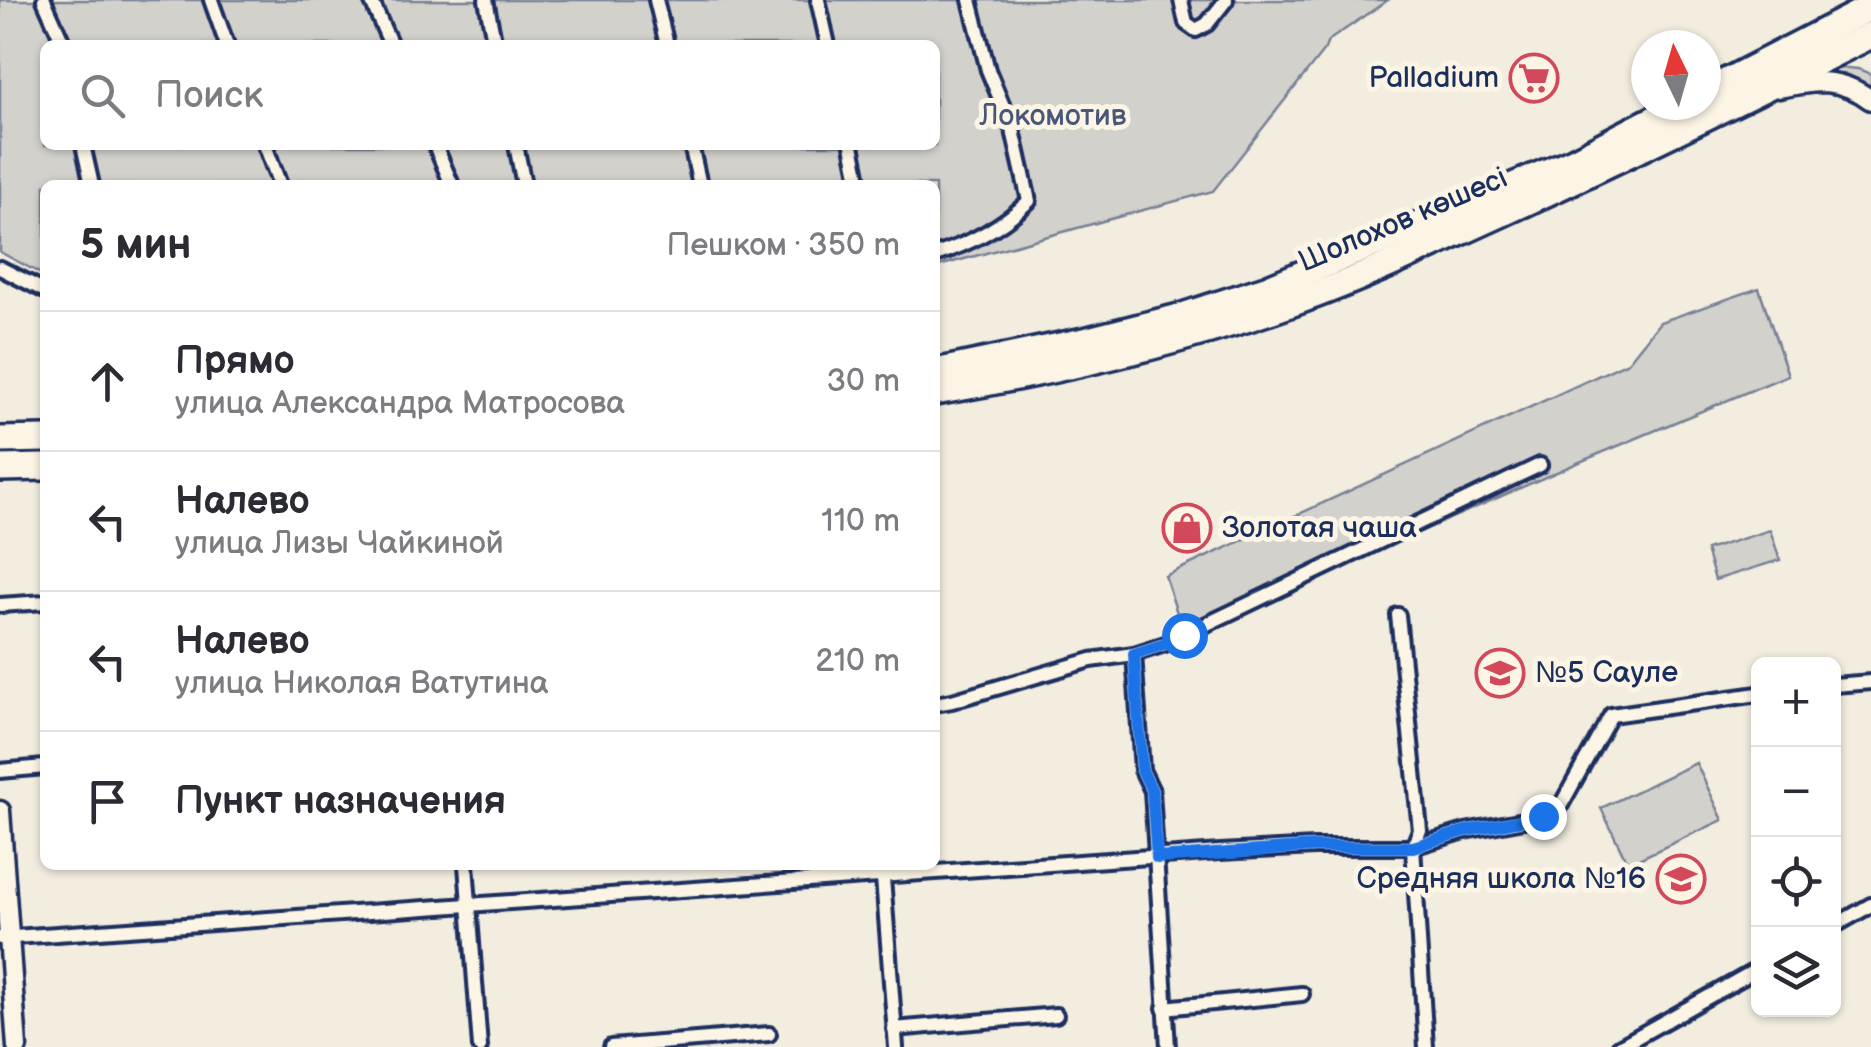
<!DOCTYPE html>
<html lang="ru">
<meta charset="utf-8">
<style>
body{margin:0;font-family:"Balsamiq Sans",sans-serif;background:#f2f2f3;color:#2b2b33}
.controls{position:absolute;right:30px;bottom:30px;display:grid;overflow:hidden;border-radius:15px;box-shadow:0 2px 8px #0004}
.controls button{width:90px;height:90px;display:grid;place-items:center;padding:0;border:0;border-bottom:2px solid #e1e1e2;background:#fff;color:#2b2b33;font:50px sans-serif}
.compass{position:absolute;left:1631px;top:30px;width:90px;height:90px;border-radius:50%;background:#fff;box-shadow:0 2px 8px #0004;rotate:355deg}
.stop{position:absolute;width:30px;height:30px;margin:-22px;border:8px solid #1a73e8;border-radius:50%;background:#fff}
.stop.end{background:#1a73e8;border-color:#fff;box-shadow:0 2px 10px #0008}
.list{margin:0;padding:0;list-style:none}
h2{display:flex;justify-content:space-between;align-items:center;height:130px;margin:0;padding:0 40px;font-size:42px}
h2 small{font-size:32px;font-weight:400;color:#7c7c81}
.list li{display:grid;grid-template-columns:65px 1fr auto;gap:30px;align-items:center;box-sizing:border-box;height:140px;padding:0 40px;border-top:2px solid #e1e1e2}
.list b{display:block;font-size:38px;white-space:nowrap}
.list p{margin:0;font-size:32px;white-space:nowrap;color:#7c7c81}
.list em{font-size:32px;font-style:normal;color:#7c7c81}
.icon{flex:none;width:55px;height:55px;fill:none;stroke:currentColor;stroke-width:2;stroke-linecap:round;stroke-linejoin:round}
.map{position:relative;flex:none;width:1871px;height:1047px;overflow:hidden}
.search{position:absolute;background:#fff;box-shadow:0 2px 8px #0004;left:40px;top:40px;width:900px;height:110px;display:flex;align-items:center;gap:25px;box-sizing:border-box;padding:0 35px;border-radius:15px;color:#7c7c81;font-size:38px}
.panel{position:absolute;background:#fff;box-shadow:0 2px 8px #0004;left:40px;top:180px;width:900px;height:690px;border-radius:15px}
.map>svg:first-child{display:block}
.green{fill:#d3d1cc;stroke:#778095;stroke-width:2.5;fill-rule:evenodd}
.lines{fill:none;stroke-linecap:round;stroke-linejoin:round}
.street-casing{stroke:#1b2f5e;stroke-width:20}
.secondary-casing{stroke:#1b2f5e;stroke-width:25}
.highway-casing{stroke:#1b2f5e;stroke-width:32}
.street{stroke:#fcf5e5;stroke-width:12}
.secondary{stroke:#fcf5e5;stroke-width:18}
.highway{stroke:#fcf5e5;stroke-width:25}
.route{stroke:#1a73e8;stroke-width:12}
.labels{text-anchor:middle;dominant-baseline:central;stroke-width:10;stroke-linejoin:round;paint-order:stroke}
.poi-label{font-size:30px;fill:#1b2f5e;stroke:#fcf5e5;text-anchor:end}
.park-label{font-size:30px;fill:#49587a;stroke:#fcf5e5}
.street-label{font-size:30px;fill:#1b2f5e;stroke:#fcf5e5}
</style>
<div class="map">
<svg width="1871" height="1047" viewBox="0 0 1871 1047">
<rect width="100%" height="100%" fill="#f3ede0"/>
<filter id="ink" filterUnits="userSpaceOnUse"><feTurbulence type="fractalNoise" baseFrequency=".01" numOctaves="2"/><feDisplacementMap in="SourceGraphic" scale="20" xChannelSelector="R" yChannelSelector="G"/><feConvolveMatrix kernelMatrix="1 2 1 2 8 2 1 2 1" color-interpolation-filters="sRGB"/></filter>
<g filter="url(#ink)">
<g class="green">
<path d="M0,0h1388l-60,41 -3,8 -112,142 -278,76v-82h-890v91l-45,-24zM45,45h890v100h-890z"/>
<path d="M1837,67l21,2 13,5v14c-20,-14 -38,-13 -62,-10z"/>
<polygon points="1759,288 1788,375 1582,461 1184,635 1165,576 1628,362 1660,322"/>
<polygon points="1770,530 1780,560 1715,580 1706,550"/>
<polygon points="1696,763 1723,820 1628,864 1601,808"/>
</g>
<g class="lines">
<g class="street-casing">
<g id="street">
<polyline points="44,0 64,45"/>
<polyline points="211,0 227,45"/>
<polyline points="371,0 391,45"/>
<polyline points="486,0 495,45"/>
<polyline points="656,0 667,45"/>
<polyline points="818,0 828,45"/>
<polyline points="1181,0 1186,23 1196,30 1207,24 1226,0"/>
<polyline points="83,145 92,185"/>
<polyline points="265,145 280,185"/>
<polyline points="435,145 452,185"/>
<polyline points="516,145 524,185"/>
<polyline points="691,145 700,185"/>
<polyline points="852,145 860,185"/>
<path d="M935,255c34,-11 68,-29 94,-54l-16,-71 -25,-60 -18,-70"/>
<polyline points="0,268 45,291"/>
<polyline points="0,605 45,602"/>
<polyline points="1398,615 1420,830 1413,847 1426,1047"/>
<polyline points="1134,654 1142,770 1152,791 1168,1047"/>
<polyline points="1834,685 1871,682"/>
<polyline points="935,704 952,701 1091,660 1134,654 1165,644 1540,465"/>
<polyline points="0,771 45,767"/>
<polyline points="466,865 480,1047"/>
<polyline points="882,865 896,1047"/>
<polyline points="1834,926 1871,905"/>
<polyline points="0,938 1220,852 1314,847 1413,847 1465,831 1556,814 1611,715 1758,694"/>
<polyline points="1164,1008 1302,994"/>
<polyline points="894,1029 1056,1015"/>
<polyline points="611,1047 769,1034"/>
<polyline points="1619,1047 1758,969"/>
</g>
</g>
<g class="secondary-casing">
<g id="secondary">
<path d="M1779,88c36,-8 61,-11 92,12"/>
<polyline points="0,811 17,1047"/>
</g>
</g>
<g class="highway-casing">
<g id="highway">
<polyline points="1706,92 1871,7"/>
<polyline points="935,372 1084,341 1183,316 1266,289 1573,161 1681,105"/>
<path d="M935,392c124,-21 248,-49 366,-92 67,-24 131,-55 195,-84 126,-57 251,-119 375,-181"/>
<polyline points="0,440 45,439"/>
<polyline points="0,468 45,467"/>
</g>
</g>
<use href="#street" class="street"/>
<use href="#secondary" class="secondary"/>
<use href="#highway" class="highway"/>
</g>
</g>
<g class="lines" filter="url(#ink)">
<polyline class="route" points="1184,635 1165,644 1134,654 1142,770 1152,791 1157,858 1314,847 1413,847 1465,831 1543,816"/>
</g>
<defs>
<g id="supermarket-ring" transform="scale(2.5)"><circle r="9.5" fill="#fcf5e5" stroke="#d1495b" stroke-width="1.5"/><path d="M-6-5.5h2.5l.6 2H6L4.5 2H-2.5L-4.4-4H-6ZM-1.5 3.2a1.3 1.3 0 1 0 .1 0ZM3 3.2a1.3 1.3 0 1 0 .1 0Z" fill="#d1495b"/></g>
<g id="shop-ring" transform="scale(2.5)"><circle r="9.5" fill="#fcf5e5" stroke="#d1495b" stroke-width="1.5"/><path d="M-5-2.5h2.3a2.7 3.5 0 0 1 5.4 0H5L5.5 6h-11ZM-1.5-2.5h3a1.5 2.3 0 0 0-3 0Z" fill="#d1495b"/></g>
<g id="school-ring" transform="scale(2.5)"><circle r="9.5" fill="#fcf5e5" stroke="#d1495b" stroke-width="1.5"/><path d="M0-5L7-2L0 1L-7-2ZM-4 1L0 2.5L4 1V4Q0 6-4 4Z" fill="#d1495b"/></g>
</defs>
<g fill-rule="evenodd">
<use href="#supermarket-ring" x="1534" y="78"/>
<use href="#shop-ring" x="1187" y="528"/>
<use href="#school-ring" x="1500" y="673"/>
<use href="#school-ring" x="1681" y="879"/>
</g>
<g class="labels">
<g class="poi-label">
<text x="1499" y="78">Palladium</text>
<text x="1222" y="528" text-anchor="start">Золотая чаша</text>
<text x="1535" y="673" text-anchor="start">№5 Сауле</text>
<text x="1646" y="879">Средняя школа №16</text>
</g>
<g class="park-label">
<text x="1053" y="116">Локомотив</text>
</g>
<g class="street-label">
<text transform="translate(1403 220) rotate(-23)">Шолохов көшесі</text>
</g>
</g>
</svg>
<div class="controls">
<button>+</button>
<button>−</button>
<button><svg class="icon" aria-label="locate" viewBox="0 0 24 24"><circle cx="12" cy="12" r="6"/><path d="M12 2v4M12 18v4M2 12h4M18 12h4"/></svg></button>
<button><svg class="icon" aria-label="layers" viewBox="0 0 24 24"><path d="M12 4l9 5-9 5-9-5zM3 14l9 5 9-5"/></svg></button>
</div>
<svg class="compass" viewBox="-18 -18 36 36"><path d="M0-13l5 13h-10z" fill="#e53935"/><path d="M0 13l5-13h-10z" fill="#7c7c81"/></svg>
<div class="stop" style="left:1184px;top:635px"></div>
<div class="stop end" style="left:1543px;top:816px"></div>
<div class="search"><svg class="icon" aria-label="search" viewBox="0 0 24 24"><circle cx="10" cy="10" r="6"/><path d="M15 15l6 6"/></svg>Поиск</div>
<section class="panel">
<h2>5 мин<small>Пешком · 350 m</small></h2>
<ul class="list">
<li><svg class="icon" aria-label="ahead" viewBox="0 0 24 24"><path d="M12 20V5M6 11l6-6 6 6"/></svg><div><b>Прямо</b><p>улица Александра Матросова</p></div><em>30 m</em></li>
<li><svg class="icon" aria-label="left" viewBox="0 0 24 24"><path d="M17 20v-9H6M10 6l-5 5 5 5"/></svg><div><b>Налево</b><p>улица Лизы Чайкиной</p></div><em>110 m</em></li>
<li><svg class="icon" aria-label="left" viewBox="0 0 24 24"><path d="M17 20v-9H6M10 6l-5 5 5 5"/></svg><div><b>Налево</b><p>улица Николая Ватутина</p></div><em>210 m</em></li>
<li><svg class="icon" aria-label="arrive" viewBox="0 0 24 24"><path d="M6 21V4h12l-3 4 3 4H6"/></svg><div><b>Пункт назначения</b></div></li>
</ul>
</section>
</div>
